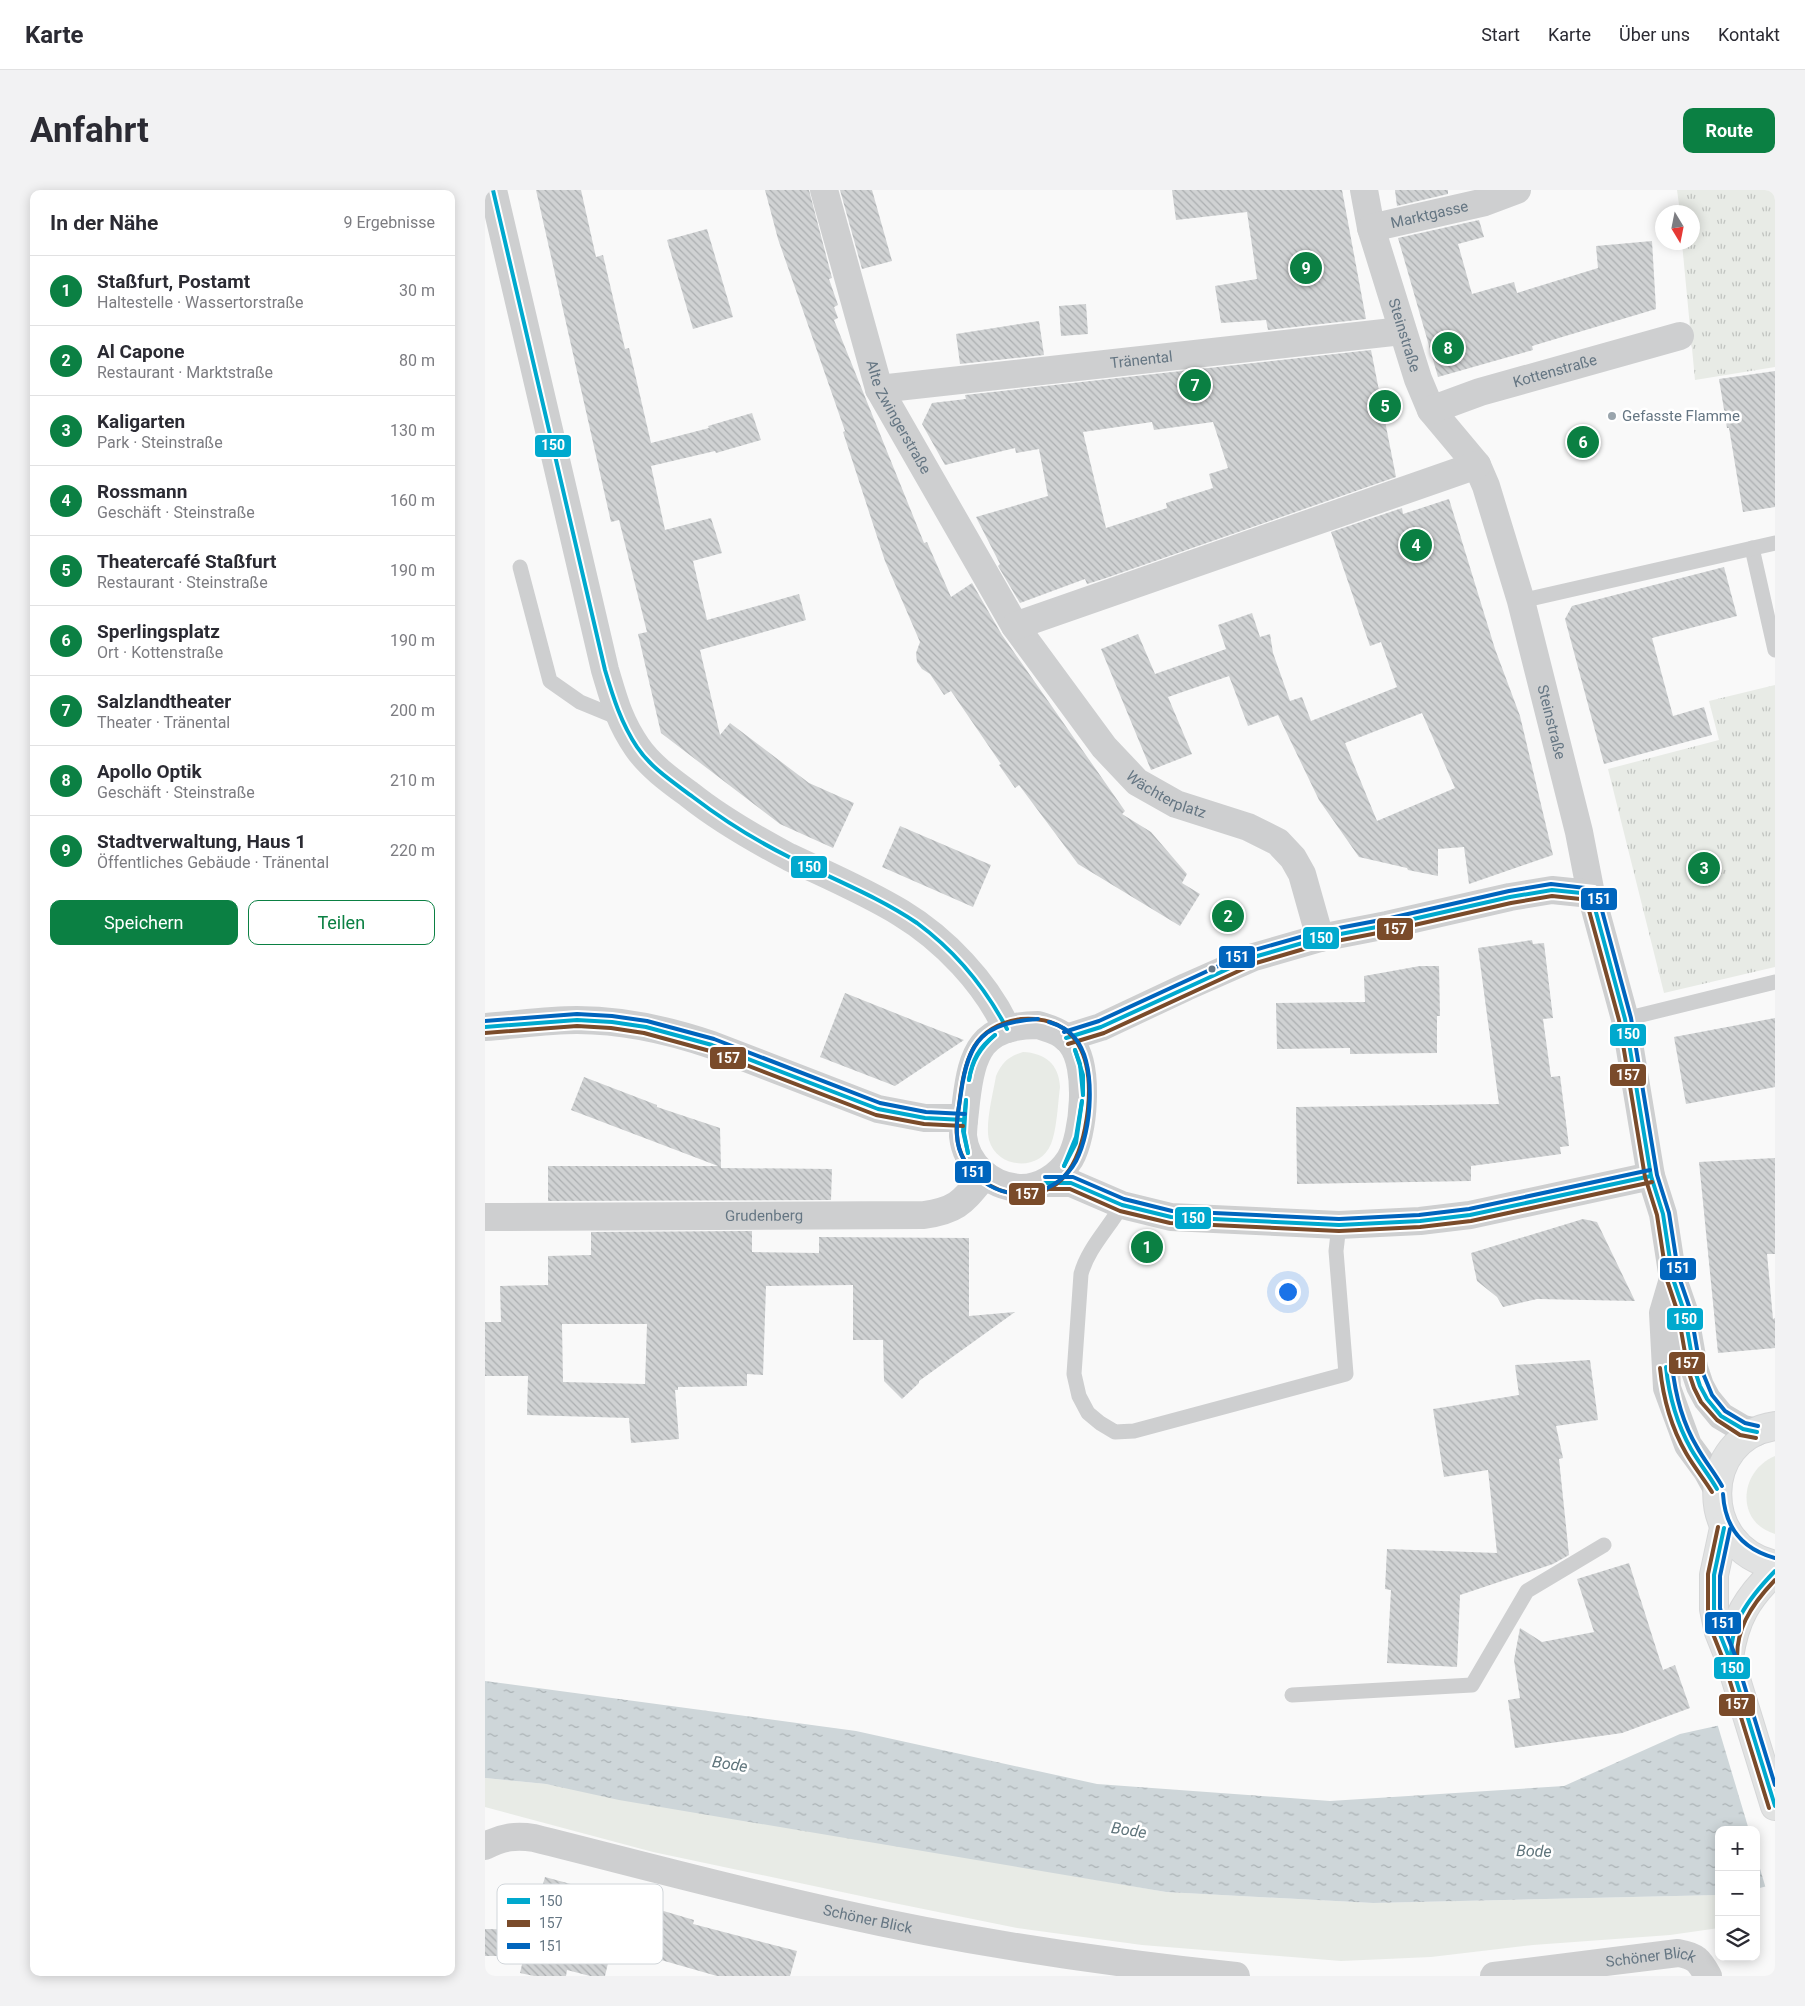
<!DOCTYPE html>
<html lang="de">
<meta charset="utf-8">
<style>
body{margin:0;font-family:Roboto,sans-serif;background:#f2f2f3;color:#2b2b33}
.controls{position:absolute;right:15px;bottom:15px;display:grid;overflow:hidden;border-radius:10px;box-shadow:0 2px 12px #0003}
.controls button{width:45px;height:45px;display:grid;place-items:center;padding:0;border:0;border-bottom:1px solid #e1e1e2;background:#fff;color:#2b2b33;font:25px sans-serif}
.compass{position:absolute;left:1170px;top:15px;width:45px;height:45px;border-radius:50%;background:#fff;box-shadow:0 2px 12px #0003;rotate:170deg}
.you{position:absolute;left:802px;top:1101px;width:18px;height:18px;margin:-12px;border:4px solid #fff;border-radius:50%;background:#1a73e8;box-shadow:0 0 0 8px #1a73e833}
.badge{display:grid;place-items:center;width:32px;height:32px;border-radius:50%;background:#0b8043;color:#fff;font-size:16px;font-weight:700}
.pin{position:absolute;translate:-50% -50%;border:2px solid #fff;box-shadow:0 1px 5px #0006}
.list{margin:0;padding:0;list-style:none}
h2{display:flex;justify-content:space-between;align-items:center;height:65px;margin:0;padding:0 20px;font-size:21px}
h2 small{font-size:16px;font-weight:400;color:#7c7c81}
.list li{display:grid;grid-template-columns:32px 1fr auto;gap:15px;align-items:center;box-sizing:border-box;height:70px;padding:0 20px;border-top:1px solid #e1e1e2}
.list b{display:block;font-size:19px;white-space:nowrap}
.list p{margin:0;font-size:16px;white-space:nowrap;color:#7c7c81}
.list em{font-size:16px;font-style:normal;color:#7c7c81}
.actions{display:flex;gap:10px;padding:15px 20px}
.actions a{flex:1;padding:11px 0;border:1px solid #0b8043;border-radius:10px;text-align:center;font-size:18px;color:#0b8043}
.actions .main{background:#0b8043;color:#fff}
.icon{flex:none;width:28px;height:28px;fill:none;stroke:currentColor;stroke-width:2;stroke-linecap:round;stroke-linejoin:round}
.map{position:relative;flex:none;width:1290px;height:1786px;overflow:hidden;border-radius:10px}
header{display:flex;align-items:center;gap:30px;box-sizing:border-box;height:70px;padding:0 25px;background:#fff;border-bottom:1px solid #e1e1e2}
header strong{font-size:24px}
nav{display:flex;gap:28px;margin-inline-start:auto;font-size:18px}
.intro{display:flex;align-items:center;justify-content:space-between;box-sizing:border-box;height:120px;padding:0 30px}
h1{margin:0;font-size:35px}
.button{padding:12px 22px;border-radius:10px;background:#0b8043;color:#fff;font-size:18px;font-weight:700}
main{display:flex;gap:30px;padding:0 30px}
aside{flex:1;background:#fff;border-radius:10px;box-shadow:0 2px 12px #0003}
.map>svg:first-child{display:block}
.grass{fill:#e8ebe6}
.park{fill:url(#park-tufts)}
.water{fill:url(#water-ripples)}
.pier{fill:#f9f9f9}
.building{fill:url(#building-back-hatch);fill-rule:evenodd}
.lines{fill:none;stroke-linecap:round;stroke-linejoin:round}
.secondary-casing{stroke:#d5d6d7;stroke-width:30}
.lane{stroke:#cecfd0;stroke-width:15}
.street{stroke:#cecfd0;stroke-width:28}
.secondary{stroke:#e1e2e2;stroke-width:28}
.bus-1-casing{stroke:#fff;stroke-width:8}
.bus-2-casing{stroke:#fff;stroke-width:8}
.bus-3-casing{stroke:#fff;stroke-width:8}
.bus-1{stroke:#00a9ce;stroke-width:4}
.bus-2{stroke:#7a4b2a;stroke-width:4}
.bus-3{stroke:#0065bd;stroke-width:4}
.poi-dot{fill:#99a4ac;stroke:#fff;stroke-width:2}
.bus-dot{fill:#657683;stroke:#fff;stroke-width:2}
.labels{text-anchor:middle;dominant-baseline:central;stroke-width:5;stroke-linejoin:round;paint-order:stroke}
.street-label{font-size:15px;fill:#657683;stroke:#fff}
.poi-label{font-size:15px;fill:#657683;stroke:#fff;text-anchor:start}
.water-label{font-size:16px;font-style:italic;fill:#60757c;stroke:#fff}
.key{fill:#fff;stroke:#d1d6da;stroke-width:1}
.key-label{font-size:14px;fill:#657683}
.line-badge{stroke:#fff;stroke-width:2}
.badge-label{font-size:14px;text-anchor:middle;font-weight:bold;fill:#fff}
</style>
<header>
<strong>Karte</strong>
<nav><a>Start</a><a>Karte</a><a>Über uns</a><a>Kontakt</a></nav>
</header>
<div class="intro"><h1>Anfahrt</h1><a class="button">Route</a></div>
<main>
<aside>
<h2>In der Nähe<small>9 Ergebnisse</small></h2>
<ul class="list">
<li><span class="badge">1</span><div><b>Staßfurt, Postamt</b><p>Haltestelle · Wassertorstraße</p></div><em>30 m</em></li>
<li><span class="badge">2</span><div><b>Al Capone</b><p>Restaurant · Marktstraße</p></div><em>80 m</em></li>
<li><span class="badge">3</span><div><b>Kaligarten</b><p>Park · Steinstraße</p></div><em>130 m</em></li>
<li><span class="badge">4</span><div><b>Rossmann</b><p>Geschäft · Steinstraße</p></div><em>160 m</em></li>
<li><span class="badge">5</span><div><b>Theatercafé Staßfurt</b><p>Restaurant · Steinstraße</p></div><em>190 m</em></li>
<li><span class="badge">6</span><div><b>Sperlingsplatz</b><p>Ort · Kottenstraße</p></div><em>190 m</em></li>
<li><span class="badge">7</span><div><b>Salzlandtheater</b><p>Theater · Tränental</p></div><em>200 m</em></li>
<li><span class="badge">8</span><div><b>Apollo Optik</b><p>Geschäft · Steinstraße</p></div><em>210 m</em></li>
<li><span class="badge">9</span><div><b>Stadtverwaltung, Haus 1</b><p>Öffentliches Gebäude · Tränental</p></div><em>220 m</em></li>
</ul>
<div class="actions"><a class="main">Speichern</a><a>Teilen</a></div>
</aside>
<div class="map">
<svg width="1290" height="1786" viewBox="0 0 1290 1786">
<defs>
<pattern id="park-tufts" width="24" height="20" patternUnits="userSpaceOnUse" patternTransform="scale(1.25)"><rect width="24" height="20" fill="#e8ebe6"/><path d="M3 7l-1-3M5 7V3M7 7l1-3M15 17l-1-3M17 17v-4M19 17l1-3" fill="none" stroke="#c0c3c0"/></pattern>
<pattern id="water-ripples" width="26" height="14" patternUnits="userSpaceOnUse" patternTransform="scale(1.25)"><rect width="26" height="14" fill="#ced6d9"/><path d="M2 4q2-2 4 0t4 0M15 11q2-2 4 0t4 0" fill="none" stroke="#abb2b5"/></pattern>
<pattern id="building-back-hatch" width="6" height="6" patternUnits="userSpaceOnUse" patternTransform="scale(1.25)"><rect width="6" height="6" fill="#d0d2d3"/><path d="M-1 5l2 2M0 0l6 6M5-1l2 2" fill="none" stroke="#acafb1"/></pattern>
</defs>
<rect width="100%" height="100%" fill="#f9f9f9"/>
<g class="grass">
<path d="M538,862c22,1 36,12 37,35 -2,15 -3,43 -9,57 -11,28 -54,25 -62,-4 -4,-17 4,-46 7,-64 6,-14 13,-20 27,-24z"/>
<path d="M1290,1266v78c-40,-12 -36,-63 0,-78z"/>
<polygon points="0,1588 61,1594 681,1702 888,1713 1234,1705 1234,1738 1185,1745 1048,1755 946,1767 856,1771 657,1755 532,1738 404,1712 168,1662 0,1617"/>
</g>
<g class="park">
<polygon points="1192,0 1290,0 1290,177 1210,190 1197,53 1208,52 1208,22 1195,22"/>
<polygon points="1290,495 1290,777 1179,803 1123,579 1234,550 1224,511"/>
</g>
<polygon class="water" points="0,1491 371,1541 612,1594 845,1611 1079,1596 1195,1544 1290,1523 1290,1694 1271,1699 1271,1640 1234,1640 1234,1705 888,1713 681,1702 134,1610 61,1594 0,1588"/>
<polygon class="pier" points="1290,1521 1290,1697 1281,1699 1271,1665 1271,1640 1264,1640 1232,1533"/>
<g class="building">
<polygon points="51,0 96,0 111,67 118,65 140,159 144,158 166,253 224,238 223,236 267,223 276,250 231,263 230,261 166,276 180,340 226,328 237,363 208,371 222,430 314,404 321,430 215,460 235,545 245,533 324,593 369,613 348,658 295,634 176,543 153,444 162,442 134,330 126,332"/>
<polygon points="280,0 324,0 347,88 344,89 353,115 349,117 353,128 349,130 439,353 442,352 466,407 487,393 517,445 640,621 637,624 666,642 702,684 697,693 715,704 695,736 593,674 534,595 530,598 514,575 516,574 466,501 459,505 445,484 437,479 432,472 431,463 435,452 400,371 358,242 360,241 293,49"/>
<polygon points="355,0 387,0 407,71 377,79"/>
<polygon points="687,0 857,0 881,129 783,140 781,130 736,133 730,96 772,89 762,22 691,30"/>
<polygon points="910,0 963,0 963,4 912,16"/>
<polygon points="994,30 999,47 973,54 987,104 1029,92 1032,103 1113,78 1111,56 1167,51 1171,119 1047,156 1048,160 953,187 913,48"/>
<polygon points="222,39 248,127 208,139 182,50"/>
<polygon points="601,114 603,144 576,146 574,116"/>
<polygon points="554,131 559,165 475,174 471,144"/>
<path d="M886,160l25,127 -290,101 -19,6 -2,-5 -65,24 -22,-37 2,-2 -24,-47 72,-21 -9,-47 -23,4 -1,-5 -70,17 -23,-41 10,-21 34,-4 -1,-4zM667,232l2,8 59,-8 15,46 -19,6 4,14 -47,15 1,5 -61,20 -23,-96z"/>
<polygon points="1290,181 1290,317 1258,322 1244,238 1242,238 1234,189"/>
<path d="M964,309l46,150 25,67 33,139 -84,29 -5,-37 -26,2v27l-30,-6 -1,-2 -48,-11 -40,-57 -41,-85 -30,11 -19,-50 -61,21 24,57 -41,16 -50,-121 37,-15 17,40 71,-25 -8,-24 34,-12 8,24 10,-3 3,19 17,48 12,-4 9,24 86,-34 -16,-45 -11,4 -39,-114 71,-24 1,6zM937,523l33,75 -78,33 -32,-78z"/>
<polygon points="1239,377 1252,426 1167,448 1188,526 1219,517 1227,545 1119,574 1080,429 1087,416"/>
<polygon points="415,636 506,675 488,717 397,677"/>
<polygon points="1047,750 1048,754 1059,753 1068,828 1058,829 1066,887 1075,886 1084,956 1075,957 1076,964 986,976 986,991 812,994 811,917 1014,914 993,758"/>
<polygon points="935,776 954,776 955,826 952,826 952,863 865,864 865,858 792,859 791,813 880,812 879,786"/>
<polygon points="360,803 435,833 479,850 410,896 335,867"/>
<polygon points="1290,828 1290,897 1201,914 1189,847"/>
<polygon points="99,887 172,915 172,917 235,938 236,978 347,979 346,1010 63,1011 63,976 233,976 86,920"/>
<polygon points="1290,968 1290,1064 1282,1064 1288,1129 1290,1128 1290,1158 1233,1163 1214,972"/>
<polygon points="1098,1029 1112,1032 1150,1111 1052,1109 1018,1117 1012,1107 992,1091 986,1063"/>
<path d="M267,1041v21l67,1v-16l150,1v78l46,-4 -96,69v2l-17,16 -18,-18 -1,-41h-30v-55l-87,1 -3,89 -16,-1v12l-69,1v3h-3l4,49 -48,4 -2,-25 -102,-3 1,-39h-43v-54h16l-1,-36 48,-1v-29l43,-1v-23zM77,1134h85l-2,60 -82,-2z"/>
<polygon points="1105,1170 1113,1230 1071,1236 1078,1268 1074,1269 1084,1365 1068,1374 975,1405 972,1477 902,1473 906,1400 900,1399 902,1359 1012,1363 1003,1280 959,1287 948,1219 1034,1205 1030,1175"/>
<polygon points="1144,1373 1178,1480 1190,1475 1205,1518 1137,1543 1030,1558 1023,1510 1035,1508 1029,1470 1035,1438 1057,1452 1109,1442 1092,1389"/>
<polygon points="60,1687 104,1699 103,1703 164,1720 165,1717 209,1730 208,1734 312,1761 305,1786 232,1786 127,1756 120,1786 105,1786 82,1780 81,1786 49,1786 35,1783 39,1766 0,1766 0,1739 45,1740"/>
</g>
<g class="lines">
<g class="secondary-casing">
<g id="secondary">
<path d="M1290,1236c-76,11 -78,122 0,139"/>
<polyline points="1239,1338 1229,1385 1229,1419 1234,1442 1244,1467 1290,1616"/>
<path d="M1244,1467c6,-39 18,-59 46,-86"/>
</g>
</g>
<g class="lane">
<polyline points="1267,358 1290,460"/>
<polyline points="35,377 65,491 95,512 134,528"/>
<polyline points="1036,411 1290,353"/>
<polyline points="1140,829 1290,792"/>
<path d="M637,1015c-13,23 -34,43 -41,69l-7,100 5,22 9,17 12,10 15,9 19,-1 212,-57 -10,-123 3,-26"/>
<polyline points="807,1505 987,1495 1042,1401 1119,1355"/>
</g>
<g class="street">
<path d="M8,0l112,480c9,30 14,51 32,77 13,19 34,34 53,48 30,24 65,44 99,62 38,18 76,34 112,56 43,26 85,70 106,116"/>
<path id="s1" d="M339,0l55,199 136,237 89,121 33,35 39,22 72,23 30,15 15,16 9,16 18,64"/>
<path id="s2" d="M879,0l7,38 47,151 13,31 46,55 9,21 35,115 58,231 12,62 34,125 26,157 12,38 10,65 11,32 10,57 6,18 7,13 14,17 22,13 14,3"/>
<path id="s3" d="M886,38l114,-26 32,-12"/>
<path id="s4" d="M394,199l523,-58"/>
<path id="s5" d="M946,220l49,-18 200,-56"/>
<polyline points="530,436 992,275"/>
<path d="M553,835c12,4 25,7 33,18 19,23 13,92 -1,116 -11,17 -30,30 -51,29 -28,-2 -53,-23 -56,-52 0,-11 2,-23 3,-34 6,-50 15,-77 72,-77z"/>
<path d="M0,837c30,-2 61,-7 92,-7 47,0 91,10 135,25l166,64 47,9h27l12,2"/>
<polyline points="581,848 616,837 701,797 769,767 835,748 902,735 1025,707 1067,700 1106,704"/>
<polyline points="560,993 586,993 637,1015 686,1027 854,1035 935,1031 985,1025 1166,986"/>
<path id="s6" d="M0,1027l439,-2c35,-5 39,-14 61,-40"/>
<polyline points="1188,1089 1178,1123 1182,1198 1203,1255 1222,1281 1232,1299"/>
<path id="s7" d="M0,1656c17,-9 31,-11 49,-8 100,25 200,52 300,74 133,30 267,50 402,64"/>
<path id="s8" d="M1009,1786l184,-23c18,3 21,7 30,23"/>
</g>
<use href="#secondary" class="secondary"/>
<g class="bus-1-casing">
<g id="bus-1">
<path d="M8,0l112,480c8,27 16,53 32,77 14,21 36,35 56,50 30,23 62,43 96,60 43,22 88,39 128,66 38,28 68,64 90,106"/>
<polyline points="1106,704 1140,829 1166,986 1178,1024 1188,1089 1199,1121 1209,1178 1215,1196 1222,1209 1236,1226 1258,1239 1272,1242"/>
<polyline points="0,837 92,830 127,832 161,837 227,855 393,919 440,928 479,930"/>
<polyline points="581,848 616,837 769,767 835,748 902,735 1025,707 1067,700 1106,704"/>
<polyline points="590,860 598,885 598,905"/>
<polyline points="590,860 595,874 598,905"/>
<path d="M484,890c3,-20 10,-33 26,-45"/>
<path d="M484,890c3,-19 11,-32 26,-45"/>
<polyline points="481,910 479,943 483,963"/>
<polyline points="481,910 478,941 483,963"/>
<polyline points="579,976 591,947 597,911"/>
<polyline points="579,976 591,953 597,911"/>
<polyline points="560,993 586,993 637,1015 686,1027 854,1035 935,1031 985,1025 1166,986"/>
<path d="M1181,1177c3,29 11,57 25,82 8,14 18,26 26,40"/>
<polyline points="1239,1338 1229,1385 1229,1419 1234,1442 1244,1467 1290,1616"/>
<path d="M1247,1478c-6,-41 16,-69 43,-97"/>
</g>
</g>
<g class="bus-2-casing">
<g id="bus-2">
<polyline points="1100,706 1134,830 1160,987 1172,1025 1182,1090 1193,1123 1203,1180 1209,1198 1216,1212 1232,1230 1255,1245 1271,1248"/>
<path d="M536,829c58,-4 72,41 67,90 -4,35 -16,82 -59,85 -35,3 -69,-23 -72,-58 -2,-13 2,-26 3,-38 5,-41 14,-72 61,-79z"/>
<polyline points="0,843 92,836 126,838 159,843 225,861 391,925 439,934 478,936"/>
<polyline points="583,854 619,843 771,773 836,754 903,741 1026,713 1067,706 1105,710"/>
<polyline points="560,999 585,999 635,1021 685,1033 854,1041 935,1037 986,1031 1167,992"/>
<path d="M1175,1178c3,29 11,59 26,85 8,14 18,26 26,39"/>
<polyline points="1233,1337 1223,1384 1223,1420 1228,1444 1238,1469 1284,1618"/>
<path d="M1253,1477c-5,-35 13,-62 37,-87"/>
</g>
</g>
<g class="bus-3-casing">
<g id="bus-3">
<path d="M553,829c-54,3 -70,21 -77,74 -2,13 -5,28 -4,41 0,20 12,37 27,48 30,22 74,12 92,-21 16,-30 21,-96 -1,-123 -7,-9 -16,-13 -26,-16"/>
<polyline points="0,831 92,824 127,826 162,831 229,849 395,913 441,922 480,924"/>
<polyline points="579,842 614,831 766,761 833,742 901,729 1024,701 1066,694 1109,699 1112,702 1146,828 1172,985 1184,1023 1194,1087 1205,1119 1215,1176 1227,1205 1240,1221 1260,1233 1273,1236"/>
<polyline points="560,987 588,987 639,1009 687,1021 854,1029 934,1025 984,1019 1165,980"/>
<path d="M1187,1175c3,28 10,57 25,82 7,13 17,25 25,39"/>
<path d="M1238,1304c2,34 19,55 52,64"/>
<polyline points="1245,1339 1235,1386 1235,1418 1240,1440 1250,1465 1290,1595"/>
</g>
</g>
<use href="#bus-1" class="bus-1"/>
<use href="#bus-2" class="bus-2"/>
<use href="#bus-3" class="bus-3"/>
</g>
<circle class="poi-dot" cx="1127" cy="226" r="5"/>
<circle class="bus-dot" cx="727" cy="779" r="4.5"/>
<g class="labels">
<g class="street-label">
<text stroke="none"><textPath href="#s3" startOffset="60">Marktgasse</textPath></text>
<text stroke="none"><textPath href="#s2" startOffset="151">Steinstraße</textPath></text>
<text stroke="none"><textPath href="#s4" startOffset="264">Tränental</textPath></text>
<text stroke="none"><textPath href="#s5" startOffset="130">Kottenstraße</textPath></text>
<text stroke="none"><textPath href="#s1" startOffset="240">Alte Zwingerstraße</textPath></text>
<text stroke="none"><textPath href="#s2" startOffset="570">Steinstraße</textPath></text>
<text stroke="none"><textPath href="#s1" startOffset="710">Wächterplatz</textPath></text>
<text stroke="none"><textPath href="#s6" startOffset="279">Grudenberg</textPath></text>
<text stroke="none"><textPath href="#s7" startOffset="394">Schöner Blick</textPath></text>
<text stroke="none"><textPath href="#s8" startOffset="158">Schöner Blick</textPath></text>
</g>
<g class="poi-label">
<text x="1137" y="226">Gefasste Flamme</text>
</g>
<g class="water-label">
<text transform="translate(245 1574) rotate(9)">Bode</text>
<text transform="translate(644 1640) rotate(9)">Bode</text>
<text transform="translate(1049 1661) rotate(2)">Bode</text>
</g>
</g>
<rect x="12" y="1694" width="166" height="80" rx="8" class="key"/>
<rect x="22" y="1708" width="23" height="6" fill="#00a9ce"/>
<rect x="22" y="1730" width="23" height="7" fill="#7a4b2a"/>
<rect x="22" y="1753" width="23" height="6" fill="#0065bd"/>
<g class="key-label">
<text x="54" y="1716">150</text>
<text x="54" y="1738">157</text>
<text x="54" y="1761">151</text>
</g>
<g class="line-badge">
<rect x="49" y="244" width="38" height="24" rx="5" fill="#00a9ce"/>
<rect x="305" y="665" width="38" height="24" rx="5" fill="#00a9ce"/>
<rect x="1095" y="697" width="38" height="24" rx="5" fill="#0065bd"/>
<rect x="891" y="727" width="38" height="24" rx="5" fill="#7a4b2a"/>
<rect x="817" y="736" width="38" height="24" rx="5" fill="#00a9ce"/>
<rect x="733" y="755" width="38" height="24" rx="5" fill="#0065bd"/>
<rect x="1124" y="833" width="38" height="24" rx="5" fill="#00a9ce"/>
<rect x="224" y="856" width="38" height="24" rx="5" fill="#7a4b2a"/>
<rect x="1124" y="873" width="38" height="24" rx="5" fill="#7a4b2a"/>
<rect x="469" y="970" width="38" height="24" rx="5" fill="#0065bd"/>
<rect x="523" y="992" width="38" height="24" rx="5" fill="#7a4b2a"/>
<rect x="689" y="1016" width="38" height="24" rx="5" fill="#00a9ce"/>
<rect x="1174" y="1067" width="38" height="24" rx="5" fill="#0065bd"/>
<rect x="1181" y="1117" width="38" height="24" rx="5" fill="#00a9ce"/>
<rect x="1183" y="1161" width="38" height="24" rx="5" fill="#7a4b2a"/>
<rect x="1219" y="1421" width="38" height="24" rx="5" fill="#0065bd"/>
<rect x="1228" y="1466" width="38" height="24" rx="5" fill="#00a9ce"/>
<rect x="1233" y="1503" width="38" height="24" rx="5" fill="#7a4b2a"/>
</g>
<g class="badge-label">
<text x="68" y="260">150</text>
<text x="324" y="682">150</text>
<text x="1114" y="714">151</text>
<text x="910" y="744">157</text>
<text x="836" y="753">150</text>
<text x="752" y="772">151</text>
<text x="1143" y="849">150</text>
<text x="243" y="873">157</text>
<text x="1143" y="890">157</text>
<text x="488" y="987">151</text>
<text x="542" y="1009">157</text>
<text x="708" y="1033">150</text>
<text x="1193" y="1083">151</text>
<text x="1200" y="1134">150</text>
<text x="1202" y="1178">157</text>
<text x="1238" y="1438">151</text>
<text x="1247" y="1483">150</text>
<text x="1252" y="1519">157</text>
</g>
</svg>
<div class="controls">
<button>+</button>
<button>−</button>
<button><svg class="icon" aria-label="layers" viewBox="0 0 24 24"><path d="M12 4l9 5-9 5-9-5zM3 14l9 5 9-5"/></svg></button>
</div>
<svg class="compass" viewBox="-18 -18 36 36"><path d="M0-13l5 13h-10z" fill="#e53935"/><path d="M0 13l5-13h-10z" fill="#7c7c81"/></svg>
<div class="you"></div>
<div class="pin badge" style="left:662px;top:1057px">1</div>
<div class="pin badge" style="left:743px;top:726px">2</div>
<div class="pin badge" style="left:1219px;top:678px">3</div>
<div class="pin badge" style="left:931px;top:355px">4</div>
<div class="pin badge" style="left:900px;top:216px">5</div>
<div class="pin badge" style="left:1098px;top:252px">6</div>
<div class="pin badge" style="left:710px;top:195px">7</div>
<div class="pin badge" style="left:963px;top:158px">8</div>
<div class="pin badge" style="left:821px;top:78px">9</div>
</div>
</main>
